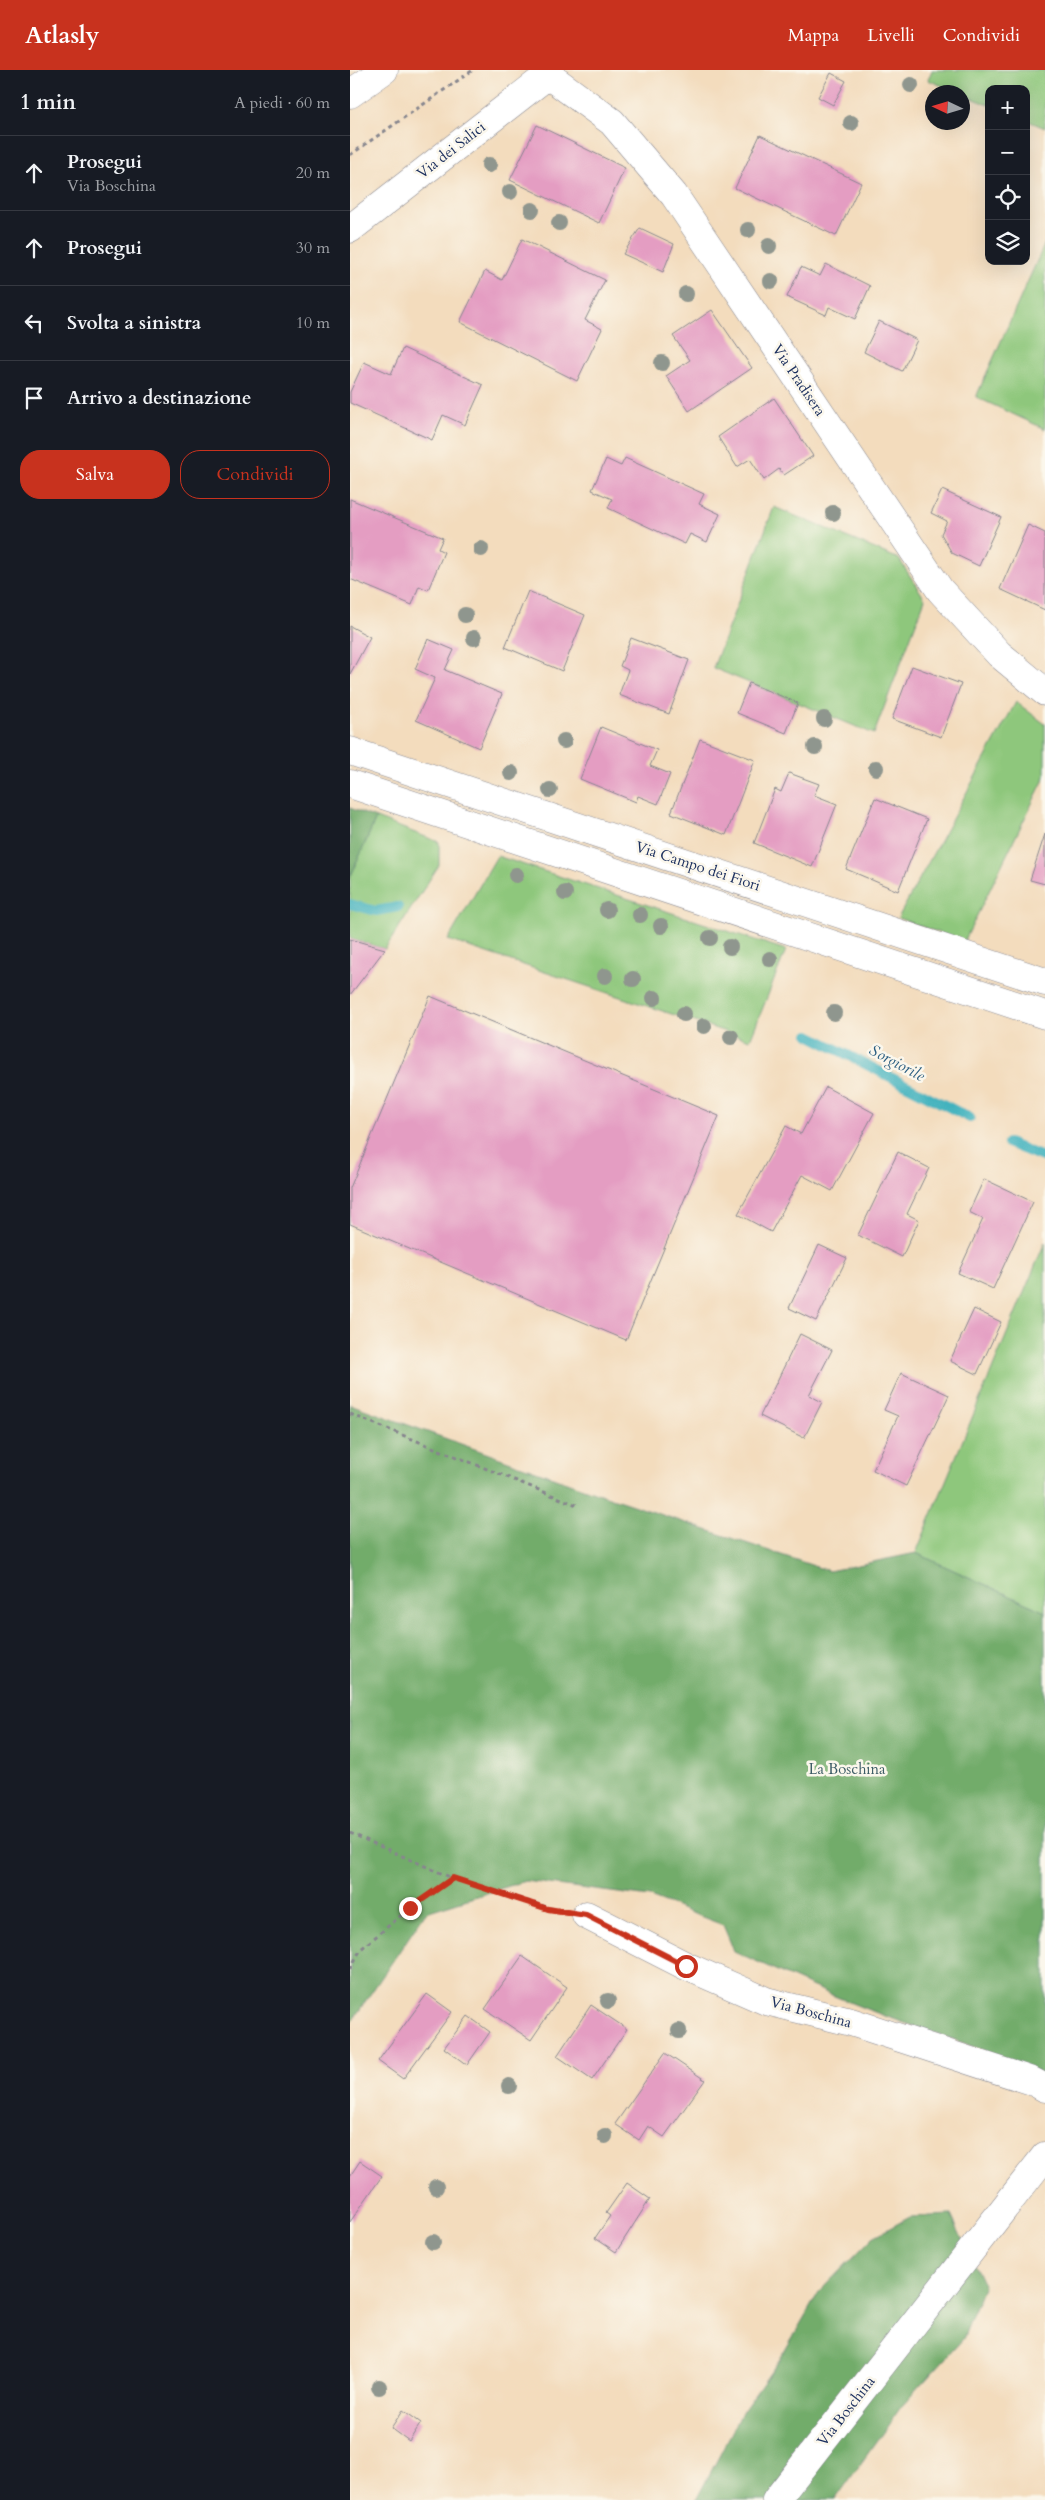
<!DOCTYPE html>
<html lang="it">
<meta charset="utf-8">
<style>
body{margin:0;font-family:Cardo,serif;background:#242831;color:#f1f3f6}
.controls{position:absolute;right:15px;top:15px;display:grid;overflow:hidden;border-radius:10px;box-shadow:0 5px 20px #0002}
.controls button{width:45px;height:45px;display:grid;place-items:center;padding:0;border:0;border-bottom:1px solid #363941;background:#171b24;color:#f1f3f6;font:25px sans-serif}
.compass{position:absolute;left:575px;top:15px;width:45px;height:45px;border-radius:50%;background:#171b24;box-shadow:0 5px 20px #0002;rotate:274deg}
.stop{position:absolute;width:15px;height:15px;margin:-11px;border:4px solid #c8321e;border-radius:50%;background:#fff}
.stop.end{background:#c8321e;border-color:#fff;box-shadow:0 1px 5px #0008}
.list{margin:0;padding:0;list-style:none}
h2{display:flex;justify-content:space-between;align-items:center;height:65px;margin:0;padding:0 20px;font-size:21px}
h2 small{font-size:16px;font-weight:400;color:#9ea1a6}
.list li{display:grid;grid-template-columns:32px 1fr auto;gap:15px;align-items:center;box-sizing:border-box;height:75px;padding:0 20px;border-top:1px solid #363941}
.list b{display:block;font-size:19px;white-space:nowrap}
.list p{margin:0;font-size:16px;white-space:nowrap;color:#9ea1a6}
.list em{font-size:16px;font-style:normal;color:#9ea1a6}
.actions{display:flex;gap:10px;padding:15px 20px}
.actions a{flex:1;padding:11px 0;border:1px solid #c8321e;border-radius:20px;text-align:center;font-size:18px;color:#c8321e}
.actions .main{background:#c8321e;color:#fff}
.icon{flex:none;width:28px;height:28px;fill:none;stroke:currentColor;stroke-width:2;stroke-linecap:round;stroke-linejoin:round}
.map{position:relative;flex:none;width:695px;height:2430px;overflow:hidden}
header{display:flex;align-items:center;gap:30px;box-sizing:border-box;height:70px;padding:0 25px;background:#c8321e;color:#fff}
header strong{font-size:24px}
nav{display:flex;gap:28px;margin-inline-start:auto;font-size:18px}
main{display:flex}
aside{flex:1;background:#171b24}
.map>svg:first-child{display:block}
.green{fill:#8ec77b;stroke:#547b6c}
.forest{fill:#72ac6b;stroke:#466e64}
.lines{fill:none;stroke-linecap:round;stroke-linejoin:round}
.stream{stroke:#43b2be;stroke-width:10}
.building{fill:#e49dc2}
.minor-casing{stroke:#87868e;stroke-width:29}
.highway-casing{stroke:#87868e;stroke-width:29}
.path{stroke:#87868e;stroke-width:3;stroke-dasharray:4 4;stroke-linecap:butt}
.minor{stroke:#fff;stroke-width:28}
.highway{stroke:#fff;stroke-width:28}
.tree{fill:#8f968e}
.route{stroke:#c8321e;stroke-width:6}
.labels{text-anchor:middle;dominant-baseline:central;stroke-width:5;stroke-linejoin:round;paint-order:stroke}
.street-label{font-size:15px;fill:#1b2f5e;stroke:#fbf7ec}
.park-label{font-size:15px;fill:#3e5d67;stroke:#fbf7ec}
.water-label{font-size:16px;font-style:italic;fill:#295d80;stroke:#fbf7ec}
</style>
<header>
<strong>Atlasly</strong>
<nav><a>Mappa</a><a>Livelli</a><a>Condividi</a></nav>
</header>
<main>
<aside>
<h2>1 min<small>A piedi · 60 m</small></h2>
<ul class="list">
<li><svg class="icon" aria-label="ahead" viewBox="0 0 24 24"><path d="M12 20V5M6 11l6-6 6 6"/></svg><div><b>Prosegui</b><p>Via Boschina</p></div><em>20 m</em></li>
<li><svg class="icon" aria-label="ahead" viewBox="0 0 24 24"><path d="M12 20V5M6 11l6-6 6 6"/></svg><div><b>Prosegui</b></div><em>30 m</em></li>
<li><svg class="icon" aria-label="left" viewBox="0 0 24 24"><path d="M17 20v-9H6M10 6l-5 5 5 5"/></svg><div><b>Svolta a sinistra</b></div><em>10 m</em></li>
<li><svg class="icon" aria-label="arrive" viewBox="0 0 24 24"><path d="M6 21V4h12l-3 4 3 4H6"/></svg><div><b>Arrivo a destinazione</b></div></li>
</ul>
<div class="actions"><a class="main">Salva</a><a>Condividi</a></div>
</aside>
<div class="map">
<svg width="695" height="2430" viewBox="0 0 695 2430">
<rect width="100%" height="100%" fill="#fbf7ec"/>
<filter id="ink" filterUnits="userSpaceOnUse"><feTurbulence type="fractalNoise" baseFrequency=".02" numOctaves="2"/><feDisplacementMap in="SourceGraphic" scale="10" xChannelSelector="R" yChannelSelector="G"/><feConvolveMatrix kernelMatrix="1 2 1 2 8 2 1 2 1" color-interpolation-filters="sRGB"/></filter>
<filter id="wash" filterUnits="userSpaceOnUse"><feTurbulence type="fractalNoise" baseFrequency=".0096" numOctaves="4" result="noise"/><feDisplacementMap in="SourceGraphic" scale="20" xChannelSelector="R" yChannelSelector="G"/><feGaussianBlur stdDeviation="1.12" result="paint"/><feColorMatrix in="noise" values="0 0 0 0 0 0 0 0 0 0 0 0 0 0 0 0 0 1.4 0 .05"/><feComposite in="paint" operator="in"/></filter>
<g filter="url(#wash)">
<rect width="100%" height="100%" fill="#f3dcbd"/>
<g class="green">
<polygon points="582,0 695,0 695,58 676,50 676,19 639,19 639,35 578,10"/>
<polygon points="695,173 695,359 626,327"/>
<polygon points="424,437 549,489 575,529 524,664 363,598"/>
<polygon points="666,632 695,654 695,707 614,872 548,848"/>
<polygon points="26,748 89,772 89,795 35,879 0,869 0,808"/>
<polygon points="147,786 436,880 400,970 98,870"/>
<polygon points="695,1172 695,1542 566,1483"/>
</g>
<g class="forest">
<polygon points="0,738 26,748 0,808"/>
<path d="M0,1334l247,89 232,78 87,-18 129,59v463c-52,-24 -107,-40 -160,-59 -52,-19 -101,-42 -151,-65l-11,-26 -73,-28 -125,-16 -99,31 -76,112z"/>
<polygon points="601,2145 634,2215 613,2269 551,2337 485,2430 346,2430 393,2341 430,2289 469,2222 523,2167 560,2147"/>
</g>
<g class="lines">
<g class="stream">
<polyline points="0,834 26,841 48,837"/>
<polyline points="459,965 620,1048"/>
<polyline points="658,1073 695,1088"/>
</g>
</g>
<g id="blocks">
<g class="building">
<polygon points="481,3 496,11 483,35 468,27"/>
<polygon points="187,55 275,98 249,153 160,110"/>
<polygon points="410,65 511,113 486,166 385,118"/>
<polygon points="290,158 324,174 313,202 273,184"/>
<polygon points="172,169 255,210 235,250 252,259 227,311 110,252 135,201 152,210"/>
<polygon points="476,194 520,216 505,249 479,237 476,245 437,227 451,197 470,206"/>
<polygon points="362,240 402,298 339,341 316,306 340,290 323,266"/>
<polygon points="529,251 567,270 552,301 514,282"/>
<polygon points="53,278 133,315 115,355 93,345 82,370 0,333 0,322 14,292 41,304"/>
<polygon points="424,328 463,386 434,405 429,399 414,410 400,389 387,397 368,367"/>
<polygon points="275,388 354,424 349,434 370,444 357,472 340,464 335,474 258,438 262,429 242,420 256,389 271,396"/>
<polygon points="592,420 651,447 629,496 602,483 591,464 597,451 581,443"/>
<polygon points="0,429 93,468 88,479 94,482 78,520 69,516 62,535 0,509"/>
<polygon points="678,455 695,463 695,540 650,519"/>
<polygon points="178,521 235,545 212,601 155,577"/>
<polygon points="0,556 20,567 0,604"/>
<polygon points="281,568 339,590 319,644 269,625 278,600 270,596"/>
<polygon points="78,569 104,580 95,600 152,624 129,678 66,650 85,608 65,599"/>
<polygon points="562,596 611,614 591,667 542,649"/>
<polygon points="399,613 448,633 436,663 387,643"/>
<polygon points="251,657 307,680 300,696 320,704 308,734 288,726 286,732 230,709"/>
<polygon points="350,669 405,690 376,765 321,743"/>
<polygon points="439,703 469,714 464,725 487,734 462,797 404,773 425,719 431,722"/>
<polygon points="525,728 577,749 548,821 496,799"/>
<polygon points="695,764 695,814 680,810"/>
<polygon points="0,869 35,879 0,925"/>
<polygon points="80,926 369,1046 276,1270 0,1154 0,1118"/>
<polygon points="476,1017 524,1043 482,1121 452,1105 421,1162 388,1144 436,1056 451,1064"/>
<polygon points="548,1082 579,1098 557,1144 569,1150 552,1187 508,1165"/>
<polygon points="634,1109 683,1132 643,1219 608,1203 633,1149 619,1142"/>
<polygon points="469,1175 497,1188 466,1251 439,1238"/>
<polygon points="624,1239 651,1252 627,1304 600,1291"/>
<polygon points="450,1264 482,1280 459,1325 472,1332 454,1368 410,1346"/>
<polygon points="551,1303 599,1325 556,1416 523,1400 548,1346 534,1340"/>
<polygon points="172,1886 217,1917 181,1970 135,1939"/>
<polygon points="77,1924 102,1942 53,2009 28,1991"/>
<polygon points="241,1935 277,1959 242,2010 207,1986"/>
<polygon points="118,1946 140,1962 117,1995 94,1978"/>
<polygon points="315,1983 355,2010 314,2067 298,2056 289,2070 265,2054"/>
<polygon points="10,2091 32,2106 0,2152 0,2106"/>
<polygon points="277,2113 300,2129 266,2182 245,2168 260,2146 256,2143"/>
<polygon points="53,2340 71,2353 59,2371 41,2358"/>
</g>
</g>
</g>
<g filter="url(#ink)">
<use href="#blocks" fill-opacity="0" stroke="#87868e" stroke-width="1"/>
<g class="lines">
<g class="minor-casing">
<g id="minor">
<polyline points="198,5 262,52 324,125 590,520 649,584 695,622"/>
<polyline points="0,159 198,5 200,0"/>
<polyline points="0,681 695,912"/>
<polyline points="0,714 695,945"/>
<polyline points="236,1845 336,1896 416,1931 501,1952 682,2011 695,2018"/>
<polyline points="426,2430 695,2086"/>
</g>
</g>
<g class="highway-casing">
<polyline id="highway" points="0,24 34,0"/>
</g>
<g class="path">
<polyline points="0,85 123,0"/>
<polyline points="0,1344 229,1436"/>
<polyline points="0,1763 102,1808"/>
<polyline points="0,1899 11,1879 60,1838 103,1808 205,1840"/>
</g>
<use href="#minor" class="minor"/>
<use href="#highway" class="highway"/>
</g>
<g class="tree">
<circle cx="561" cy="15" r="8"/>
<circle cx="501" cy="53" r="8"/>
<circle cx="139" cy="95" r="8"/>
<circle cx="160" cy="122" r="8"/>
<circle cx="182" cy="140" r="8"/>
<circle cx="209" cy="153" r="8"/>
<circle cx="398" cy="160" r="8"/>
<circle cx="419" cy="176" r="8"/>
<circle cx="421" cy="211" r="8"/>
<circle cx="336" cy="224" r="8"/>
<circle cx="312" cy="293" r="8"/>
<circle cx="483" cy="443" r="8"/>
<circle cx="131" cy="479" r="8"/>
<circle cx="115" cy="545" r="8"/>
<circle cx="124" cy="568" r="8"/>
<circle cx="474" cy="649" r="8"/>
<circle cx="214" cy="671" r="8"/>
<circle cx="465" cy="677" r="8"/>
<circle cx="526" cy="698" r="8"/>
<circle cx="161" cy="703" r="8"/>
<circle cx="200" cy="720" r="8"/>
<circle cx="166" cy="805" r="8"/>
<circle cx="215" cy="823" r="8"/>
<circle cx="257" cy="840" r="8"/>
<circle cx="290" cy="845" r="8"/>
<circle cx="311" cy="856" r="8"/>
<circle cx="360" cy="868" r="8"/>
<circle cx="380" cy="877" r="8"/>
<circle cx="420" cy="889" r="8"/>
<circle cx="255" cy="906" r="8"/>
<circle cx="283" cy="909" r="8"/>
<circle cx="304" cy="928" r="8"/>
<circle cx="484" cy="943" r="8"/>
<circle cx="334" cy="944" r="8"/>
<circle cx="354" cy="956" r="8"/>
<circle cx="381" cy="967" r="8"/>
<circle cx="258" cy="1931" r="8"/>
<circle cx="329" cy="1961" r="8"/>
<circle cx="159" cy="2016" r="8"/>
<circle cx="255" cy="2066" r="8"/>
<circle cx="86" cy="2117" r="8"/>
<circle cx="83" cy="2172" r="8"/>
<circle cx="29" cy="2317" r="8"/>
</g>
</g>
<g class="lines" filter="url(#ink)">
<polyline class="route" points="60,1838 103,1808 198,1839 236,1845 336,1896"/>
</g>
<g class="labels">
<g class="street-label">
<text transform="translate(101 80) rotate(-38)">Via dei Salici</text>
<text transform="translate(449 310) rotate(56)">Via Pradisera</text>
<text transform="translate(348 796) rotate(18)">Via Campo dei Fiori</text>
<text transform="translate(461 1942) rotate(15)">Via Boschina</text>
<text transform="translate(496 2341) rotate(-52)">Via Boschina</text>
</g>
<g class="park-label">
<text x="497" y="1699">La Boschina</text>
</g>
<g class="water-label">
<text transform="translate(547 993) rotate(28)">Sorgiorile</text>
</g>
</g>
</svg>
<div class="controls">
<button>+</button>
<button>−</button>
<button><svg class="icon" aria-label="locate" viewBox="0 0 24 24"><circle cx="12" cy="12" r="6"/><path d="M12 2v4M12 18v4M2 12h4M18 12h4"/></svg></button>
<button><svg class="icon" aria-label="layers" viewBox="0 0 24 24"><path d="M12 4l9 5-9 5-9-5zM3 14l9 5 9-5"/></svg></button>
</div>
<svg class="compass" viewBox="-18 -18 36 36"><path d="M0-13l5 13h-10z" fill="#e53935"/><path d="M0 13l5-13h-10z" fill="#9ea1a6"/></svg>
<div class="stop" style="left:336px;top:1896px"></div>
<div class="stop end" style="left:60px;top:1838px"></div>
</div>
</main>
